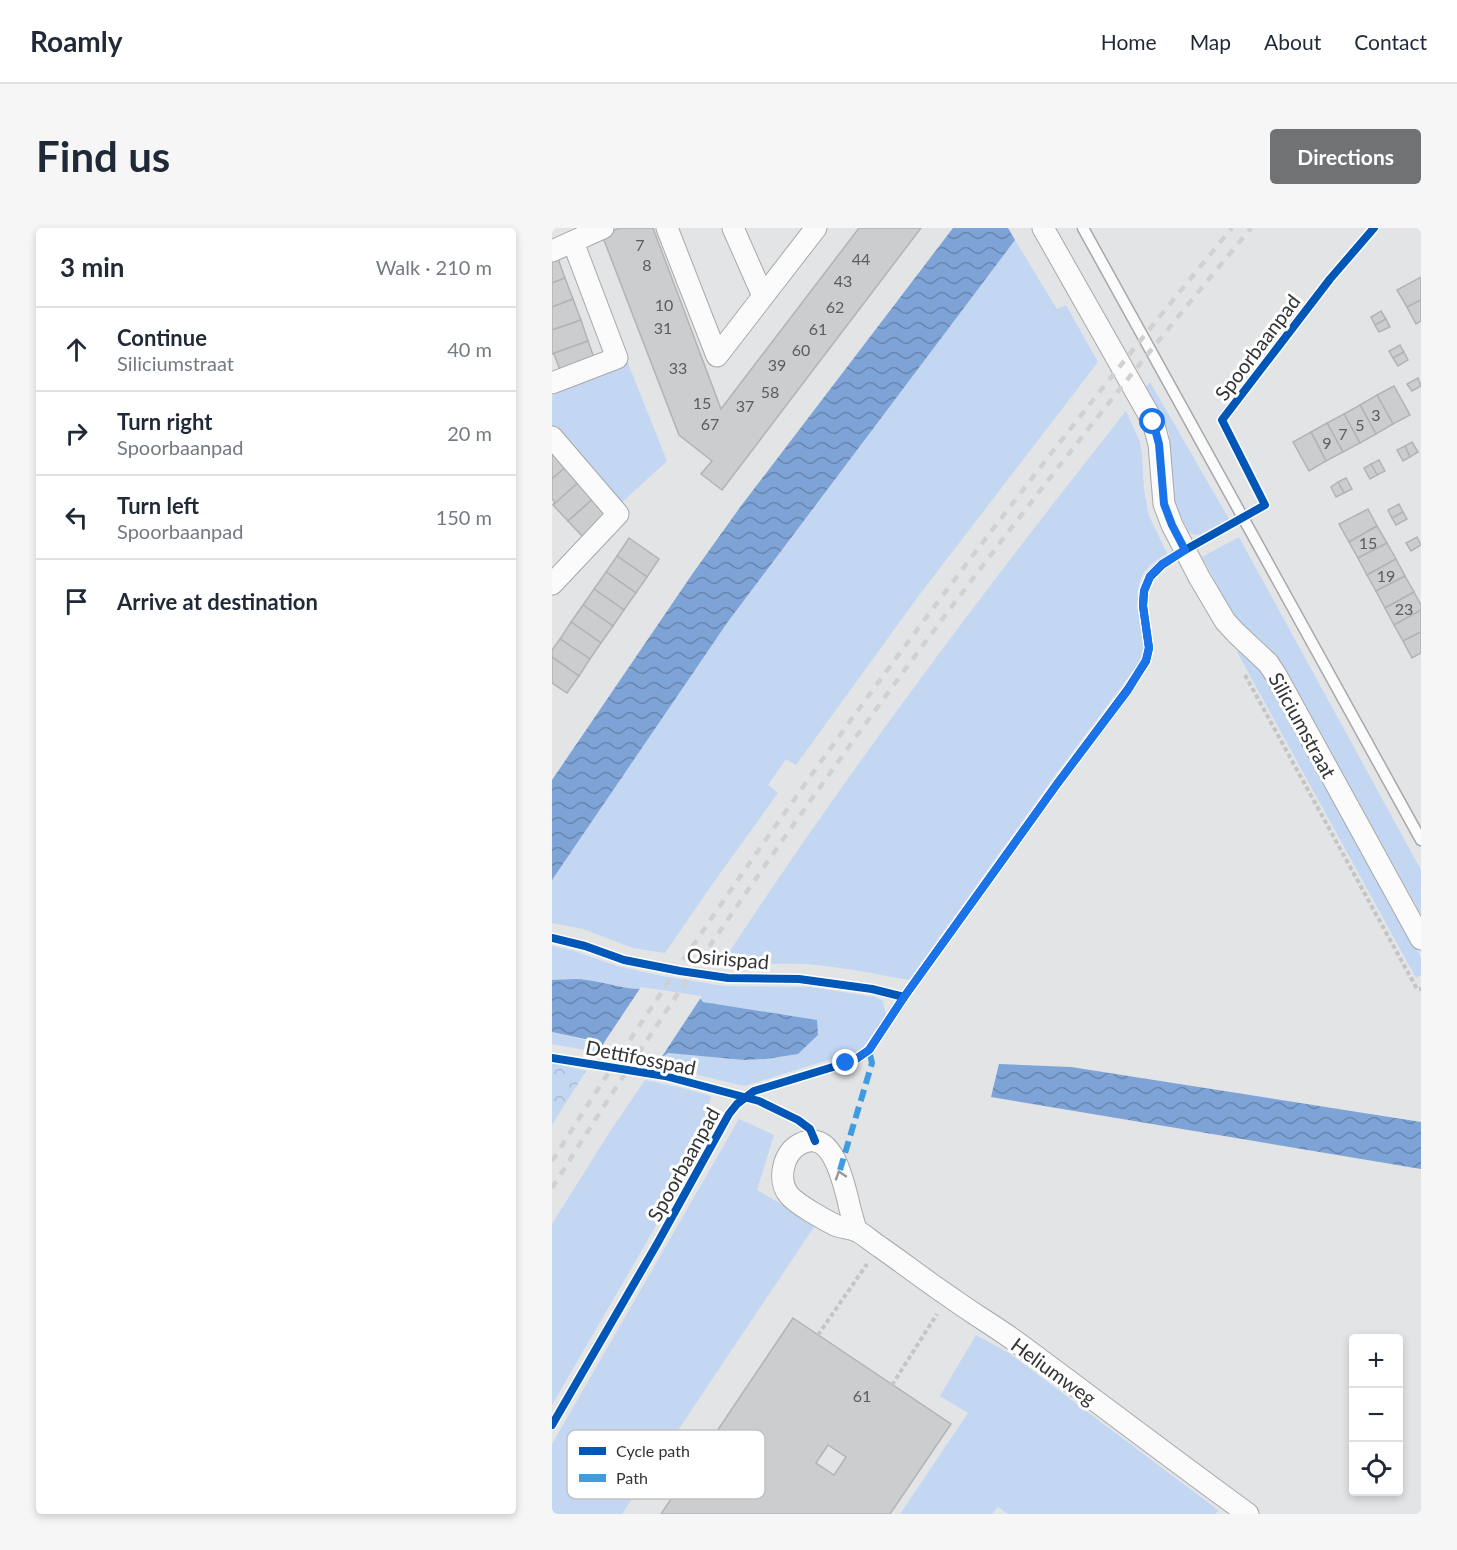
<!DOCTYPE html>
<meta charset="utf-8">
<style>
body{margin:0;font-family:Lato,sans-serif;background:#f6f6f7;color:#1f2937}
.controls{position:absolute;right:18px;bottom:18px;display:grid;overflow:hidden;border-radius:6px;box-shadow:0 3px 9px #0003}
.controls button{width:54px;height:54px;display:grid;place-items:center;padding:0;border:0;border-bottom:2px solid #e0e1e3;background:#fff;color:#1f2937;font:30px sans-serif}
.stop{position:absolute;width:18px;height:18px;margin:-14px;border:4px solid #1a73e8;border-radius:50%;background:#fff}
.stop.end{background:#1a73e8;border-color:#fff;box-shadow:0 2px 6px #0008}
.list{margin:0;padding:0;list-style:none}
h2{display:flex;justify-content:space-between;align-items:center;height:78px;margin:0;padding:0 24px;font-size:26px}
h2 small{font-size:20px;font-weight:400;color:#747a83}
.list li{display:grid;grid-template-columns:39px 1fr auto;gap:18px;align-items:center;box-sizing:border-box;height:84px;padding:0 24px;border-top:2px solid #e0e1e3}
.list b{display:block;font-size:22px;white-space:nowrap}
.list p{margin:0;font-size:20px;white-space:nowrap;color:#747a83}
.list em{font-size:20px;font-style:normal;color:#747a83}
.icon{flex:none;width:33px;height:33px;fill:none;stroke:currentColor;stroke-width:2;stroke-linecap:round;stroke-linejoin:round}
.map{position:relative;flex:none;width:869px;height:1286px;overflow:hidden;border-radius:6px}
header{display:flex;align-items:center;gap:36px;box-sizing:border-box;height:84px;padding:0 30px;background:#fff;border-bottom:2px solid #e0e1e3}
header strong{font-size:28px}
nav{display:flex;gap:33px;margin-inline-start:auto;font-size:21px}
.intro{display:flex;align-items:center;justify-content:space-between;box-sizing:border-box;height:144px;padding:0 36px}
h1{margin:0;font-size:42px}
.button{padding:15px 27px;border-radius:6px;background:#707274;color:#fff;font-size:21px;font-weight:700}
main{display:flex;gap:36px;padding:0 36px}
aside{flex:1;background:#fff;border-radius:6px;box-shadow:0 3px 9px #0003}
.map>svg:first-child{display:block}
.grass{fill:#c3d7f3}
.forest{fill:url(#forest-crowns)}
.water{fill:url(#water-waves)}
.pier{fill:#e2e4e6}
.building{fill:#cccdcf;stroke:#b2b3b4;stroke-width:1.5;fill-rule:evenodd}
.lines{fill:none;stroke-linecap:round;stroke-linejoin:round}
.lane-casing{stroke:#a6a8aa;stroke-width:13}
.street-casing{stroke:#a6a8aa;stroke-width:23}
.path{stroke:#c5c5c5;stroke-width:4;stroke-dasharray:4.5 3;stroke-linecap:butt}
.lane{stroke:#fbfbfb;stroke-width:10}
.street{stroke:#fbfbfb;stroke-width:21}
.rail{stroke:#d1d1d2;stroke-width:4.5;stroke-dasharray:8 8;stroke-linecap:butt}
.quiet{stroke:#3e9de2;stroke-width:6;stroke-dasharray:12 6;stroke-linecap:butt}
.cycleway-casing{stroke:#fff;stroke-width:11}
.cycleway{stroke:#0057b8;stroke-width:8}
.oneway{stroke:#979898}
.route{stroke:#1a73e8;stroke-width:8}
.labels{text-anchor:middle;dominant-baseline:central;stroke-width:6;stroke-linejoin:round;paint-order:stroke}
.number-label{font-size:16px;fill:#5b5c5e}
.street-label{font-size:20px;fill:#333436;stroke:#fff}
.key{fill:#fff;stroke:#c2c2c3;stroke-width:1.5}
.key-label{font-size:16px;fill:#333436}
</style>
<header>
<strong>Roamly</strong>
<nav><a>Home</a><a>Map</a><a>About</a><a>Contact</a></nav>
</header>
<div class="intro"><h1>Find us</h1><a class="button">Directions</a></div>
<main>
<aside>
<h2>3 min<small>Walk · 210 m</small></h2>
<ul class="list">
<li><svg class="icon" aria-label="ahead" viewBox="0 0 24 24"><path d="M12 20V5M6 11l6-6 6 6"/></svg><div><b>Continue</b><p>Siliciumstraat</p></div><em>40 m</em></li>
<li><svg class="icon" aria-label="right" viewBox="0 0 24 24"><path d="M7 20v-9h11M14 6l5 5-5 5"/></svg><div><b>Turn right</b><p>Spoorbaanpad</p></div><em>20 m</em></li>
<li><svg class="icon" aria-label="left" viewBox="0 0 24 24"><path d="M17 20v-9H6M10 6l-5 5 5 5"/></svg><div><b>Turn left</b><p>Spoorbaanpad</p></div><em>150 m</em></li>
<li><svg class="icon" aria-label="arrive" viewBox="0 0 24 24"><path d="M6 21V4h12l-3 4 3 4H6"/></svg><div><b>Arrive at destination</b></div></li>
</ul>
</aside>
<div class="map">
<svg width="869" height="1286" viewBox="0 0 869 1286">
<defs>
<pattern id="forest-crowns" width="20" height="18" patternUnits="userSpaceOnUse" patternTransform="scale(1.5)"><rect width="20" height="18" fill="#c3d7f3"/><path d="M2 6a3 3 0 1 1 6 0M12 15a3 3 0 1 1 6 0" fill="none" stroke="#a8b9d1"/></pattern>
<pattern id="water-waves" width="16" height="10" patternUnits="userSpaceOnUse" patternTransform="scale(1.5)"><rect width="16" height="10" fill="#7ea3d6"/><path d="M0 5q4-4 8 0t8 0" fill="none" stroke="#6886ae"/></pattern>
</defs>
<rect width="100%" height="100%" fill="#e2e4e6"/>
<g class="grass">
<polygon points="463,12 505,81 514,77 546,134 365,370 244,537 234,531 216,557 226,565 159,658 113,725 81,720 31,701 0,695 0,652 175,395"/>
<polygon points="75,133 115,233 67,277 0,197 0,168"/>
<polygon points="598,154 677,291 647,307 639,306 636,303 623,275 617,205 594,159"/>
<path d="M574,183l14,31 2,11 2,37 5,26 18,37c-7,5 -16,10 -22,18 -15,22 -2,46 -1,69 1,9 -2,16 -5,23l-86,115 -144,202c-30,-5 -61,-12 -93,-15 -31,-3 -62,1 -94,-2 125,-191 262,-373 404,-552z"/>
<polygon points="687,309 869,642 869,686 735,445 726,431 715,419 682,388 650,329"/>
<polygon points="687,423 703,435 715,452 861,714 869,730 869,747 864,750 685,424"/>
<path d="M0,718l22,5 43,15 45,10 62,10 86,1 65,10 8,4 3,14 -24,34 -8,5 -26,6 -84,26 -79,-19 -57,-10 -4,-4 -52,-9v-12l33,8 83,13 76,7 22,-1 32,-5 20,-19 -116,-34 -1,-2 -57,-10c-17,1 -40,-7 -57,-9 -11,-2 -24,0 -35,0z"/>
<path d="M93,852l37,8 29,8 -3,12c6,5 9,9 7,16l-163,281v-181l57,-91z"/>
<polygon points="187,891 222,907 205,962 264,996 70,1286 0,1286 0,1216"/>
<polygon points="424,1107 457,1125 666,1282 664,1286 456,1286 446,1279 440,1286 348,1286 416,1185 388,1168"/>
</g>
<polygon class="forest" points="0,835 34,843 0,897"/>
<g class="water">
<polygon points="401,0 456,0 463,12 175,395 0,652 0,552 141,345 189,278"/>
<path d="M0,752c11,0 24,-2 35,0 17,2 40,10 57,9l53,9 4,1 2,3 114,18 1,15 -20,19 -32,5 -22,1 -76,-7 -7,5 -54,-9 -8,-7 -47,-10z"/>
<polygon points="447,836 519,839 869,894 869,941 439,869"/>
</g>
<polygon class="pier" points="89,759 150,768 107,833 54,824 49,819"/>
<g class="building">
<polygon points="68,0 101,0 169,181 307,0 369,0 170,262 149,246 160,233 127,207 50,7"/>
<polygon points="5,28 13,50 0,55 0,30"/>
<polygon points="869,49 869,72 855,79 845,62"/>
<polygon points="13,50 21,71 0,79 0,55"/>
<polygon points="21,71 29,92 0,102 0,79"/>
<polygon points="869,72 869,93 864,96 855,79"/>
<polygon points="829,83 834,91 823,97 819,89"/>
<polygon points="834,91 838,99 827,104 823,97"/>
<polygon points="29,92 36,113 0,126 0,102"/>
<polygon points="36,113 44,135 10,147 2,126 0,126"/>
<polygon points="848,117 852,124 841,130 837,123"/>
<polygon points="852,124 856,132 846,138 841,130"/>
<polygon points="866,150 869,158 860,163 855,156"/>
<polygon points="842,158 858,187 841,196 825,167"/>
<polygon points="825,167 841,196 824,206 808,177"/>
<polygon points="808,177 824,206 808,215 792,186"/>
<polygon points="792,186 808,215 791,224 775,195"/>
<polygon points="775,195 791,224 774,233 759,204"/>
<polygon points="759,204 774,233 757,243 741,214"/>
<polygon points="860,214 866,224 858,229 853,218"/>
<polygon points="853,218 858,229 851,233 845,222"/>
<polygon points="0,224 15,238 0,251"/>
<polygon points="827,232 833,243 825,247 819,236"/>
<polygon points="819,236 825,247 818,251 812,240"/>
<polygon points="15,238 28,253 1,277 3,274 0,271 0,251"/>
<polygon points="794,250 800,261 792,265 786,254"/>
<polygon points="28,253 43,269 16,293 1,277"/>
<polygon points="786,254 792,265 784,269 779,259"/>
<polygon points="43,269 58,286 32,310 16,293"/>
<polygon points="847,276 851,284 840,290 836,282"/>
<polygon points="816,281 825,298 797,314 787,296"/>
<polygon points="851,284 855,291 844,297 840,290"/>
<polygon points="825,298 835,315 806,330 797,314"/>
<polygon points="865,309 869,317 859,323 854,315"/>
<polygon points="77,310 107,331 95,349 65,328"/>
<polygon points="835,315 844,331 815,347 806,330"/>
<polygon points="65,328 95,349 84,365 54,344"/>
<polygon points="844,331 853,348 824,363 815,347"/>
<polygon points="54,344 84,365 72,382 42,361"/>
<polygon points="853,348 862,364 833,380 824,363"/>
<polygon points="42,361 72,382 61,398 31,377"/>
<polygon points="862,364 869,377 869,382 842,397 833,380"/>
<polygon points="31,377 61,398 49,415 19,394"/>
<polygon points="869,382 869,404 851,413 842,397"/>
<polygon points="19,394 49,415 38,431 8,411"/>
<polygon points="869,404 869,425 860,430 851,413"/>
<polygon points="8,411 38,431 27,448 0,429 0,422"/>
<polygon points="0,429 27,448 15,465 0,455"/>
<path d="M241,1090l158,106 -61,90h-229l42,-63 23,16 14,-21 -23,-15zM276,1217l18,12 -12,18 -18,-12z"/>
</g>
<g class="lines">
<g class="lane-casing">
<polyline id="lane" points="531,0 869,612"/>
</g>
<g class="street-casing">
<g id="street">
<polyline points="115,0 165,128 264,0"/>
<polyline points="181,0 211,68"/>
<polyline points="491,0 601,194 607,216 612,276 620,297 647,349 673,393 684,405 716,435 724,447 869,711"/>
<polyline points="0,23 51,0"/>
<polyline points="0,155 65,130 21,14"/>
<polyline points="0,209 66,286 0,356"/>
<path d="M304,1003c-2,-10 -6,-20 -8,-31 -5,-19 -16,-73 -48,-56 -17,9 -23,36 -11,51 7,9 36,25 46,30 7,3 15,3 22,6 8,4 15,11 23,16 23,16 46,34 70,50 22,16 46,30 68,46 77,57 153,115 230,171"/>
</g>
</g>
<g class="path">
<polyline points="693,447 865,761 869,761"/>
<polyline points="266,1107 315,1036"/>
<polyline points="340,1157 385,1086"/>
</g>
<use href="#lane" class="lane"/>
<use href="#street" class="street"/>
<g class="rail">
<path d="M0,933c206,-326 435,-636 680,-933"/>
<path d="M0,960c210,-335 446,-656 699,-960"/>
</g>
<polyline class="quiet" points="288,942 320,835 317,822"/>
<g class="cycleway-casing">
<g id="cycleway">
<polyline points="0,710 33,718 72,732 128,743 176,750 247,751 320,761 352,769"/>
<polyline points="0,830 113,848 207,873 246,892 258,901 263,913"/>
<polyline points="0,1197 105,1016 177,886 185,876 202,863 294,835 304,831 317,822 352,769 505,556 576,461 594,433 597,420 591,378 592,363 598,349 610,337 633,322 713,277 670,192 778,51 822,0"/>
</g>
</g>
<use href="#cycleway" class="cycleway"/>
</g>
<defs><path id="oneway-chevron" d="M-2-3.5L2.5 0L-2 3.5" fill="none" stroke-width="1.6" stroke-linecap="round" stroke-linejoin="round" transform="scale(1.5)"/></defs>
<use class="oneway" href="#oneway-chevron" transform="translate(288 947) rotate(-108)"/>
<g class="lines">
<polyline class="route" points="294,835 304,831 317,822 352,769 505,556 576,462 594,432 597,420 591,378 592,363 598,348 610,336 633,322 620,297 612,276 607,216 601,194"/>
</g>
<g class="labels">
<g class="number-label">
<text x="88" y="16">7</text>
<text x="309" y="30">44</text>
<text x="95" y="36">8</text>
<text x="291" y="52">43</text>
<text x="112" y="76">10</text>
<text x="283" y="78">62</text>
<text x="111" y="99">31</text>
<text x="266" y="100">61</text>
<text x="249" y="121">60</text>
<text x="225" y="136">39</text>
<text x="126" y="139">33</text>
<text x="218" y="163">58</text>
<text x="150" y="174">15</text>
<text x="193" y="177">37</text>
<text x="824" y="186">3</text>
<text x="158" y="195">67</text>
<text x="808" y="196">5</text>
<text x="791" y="205">7</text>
<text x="775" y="214">9</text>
<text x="816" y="314">15</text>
<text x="834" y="347">19</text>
<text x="852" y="380">23</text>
<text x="310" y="1167">61</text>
</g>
<g class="street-label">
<text transform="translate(705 119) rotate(-53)">Spoorbaanpad</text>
<text transform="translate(751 497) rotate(61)">Siliciumstraat</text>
<text transform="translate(176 730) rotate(5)">Osirispad</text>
<text transform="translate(89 829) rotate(11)">Dettifosspad</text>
<text transform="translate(131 936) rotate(-61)">Spoorbaanpad</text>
<text transform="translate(502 1143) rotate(36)">Heliumweg</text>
</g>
</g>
<rect x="15" y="1202" width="198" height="69" rx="9" class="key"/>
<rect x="27" y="1219" width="27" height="8" fill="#0057b8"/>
<rect x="27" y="1246" width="27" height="8" fill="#3e9de2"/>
<g class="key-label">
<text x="64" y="1229">Cycle path</text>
<text x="64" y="1256">Path</text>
</g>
</svg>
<div class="controls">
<button>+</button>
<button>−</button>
<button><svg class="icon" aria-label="locate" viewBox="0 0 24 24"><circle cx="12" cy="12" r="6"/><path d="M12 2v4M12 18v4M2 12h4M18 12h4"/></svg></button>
</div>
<div class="stop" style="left:601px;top:194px"></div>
<div class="stop end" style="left:294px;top:835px"></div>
</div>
</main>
